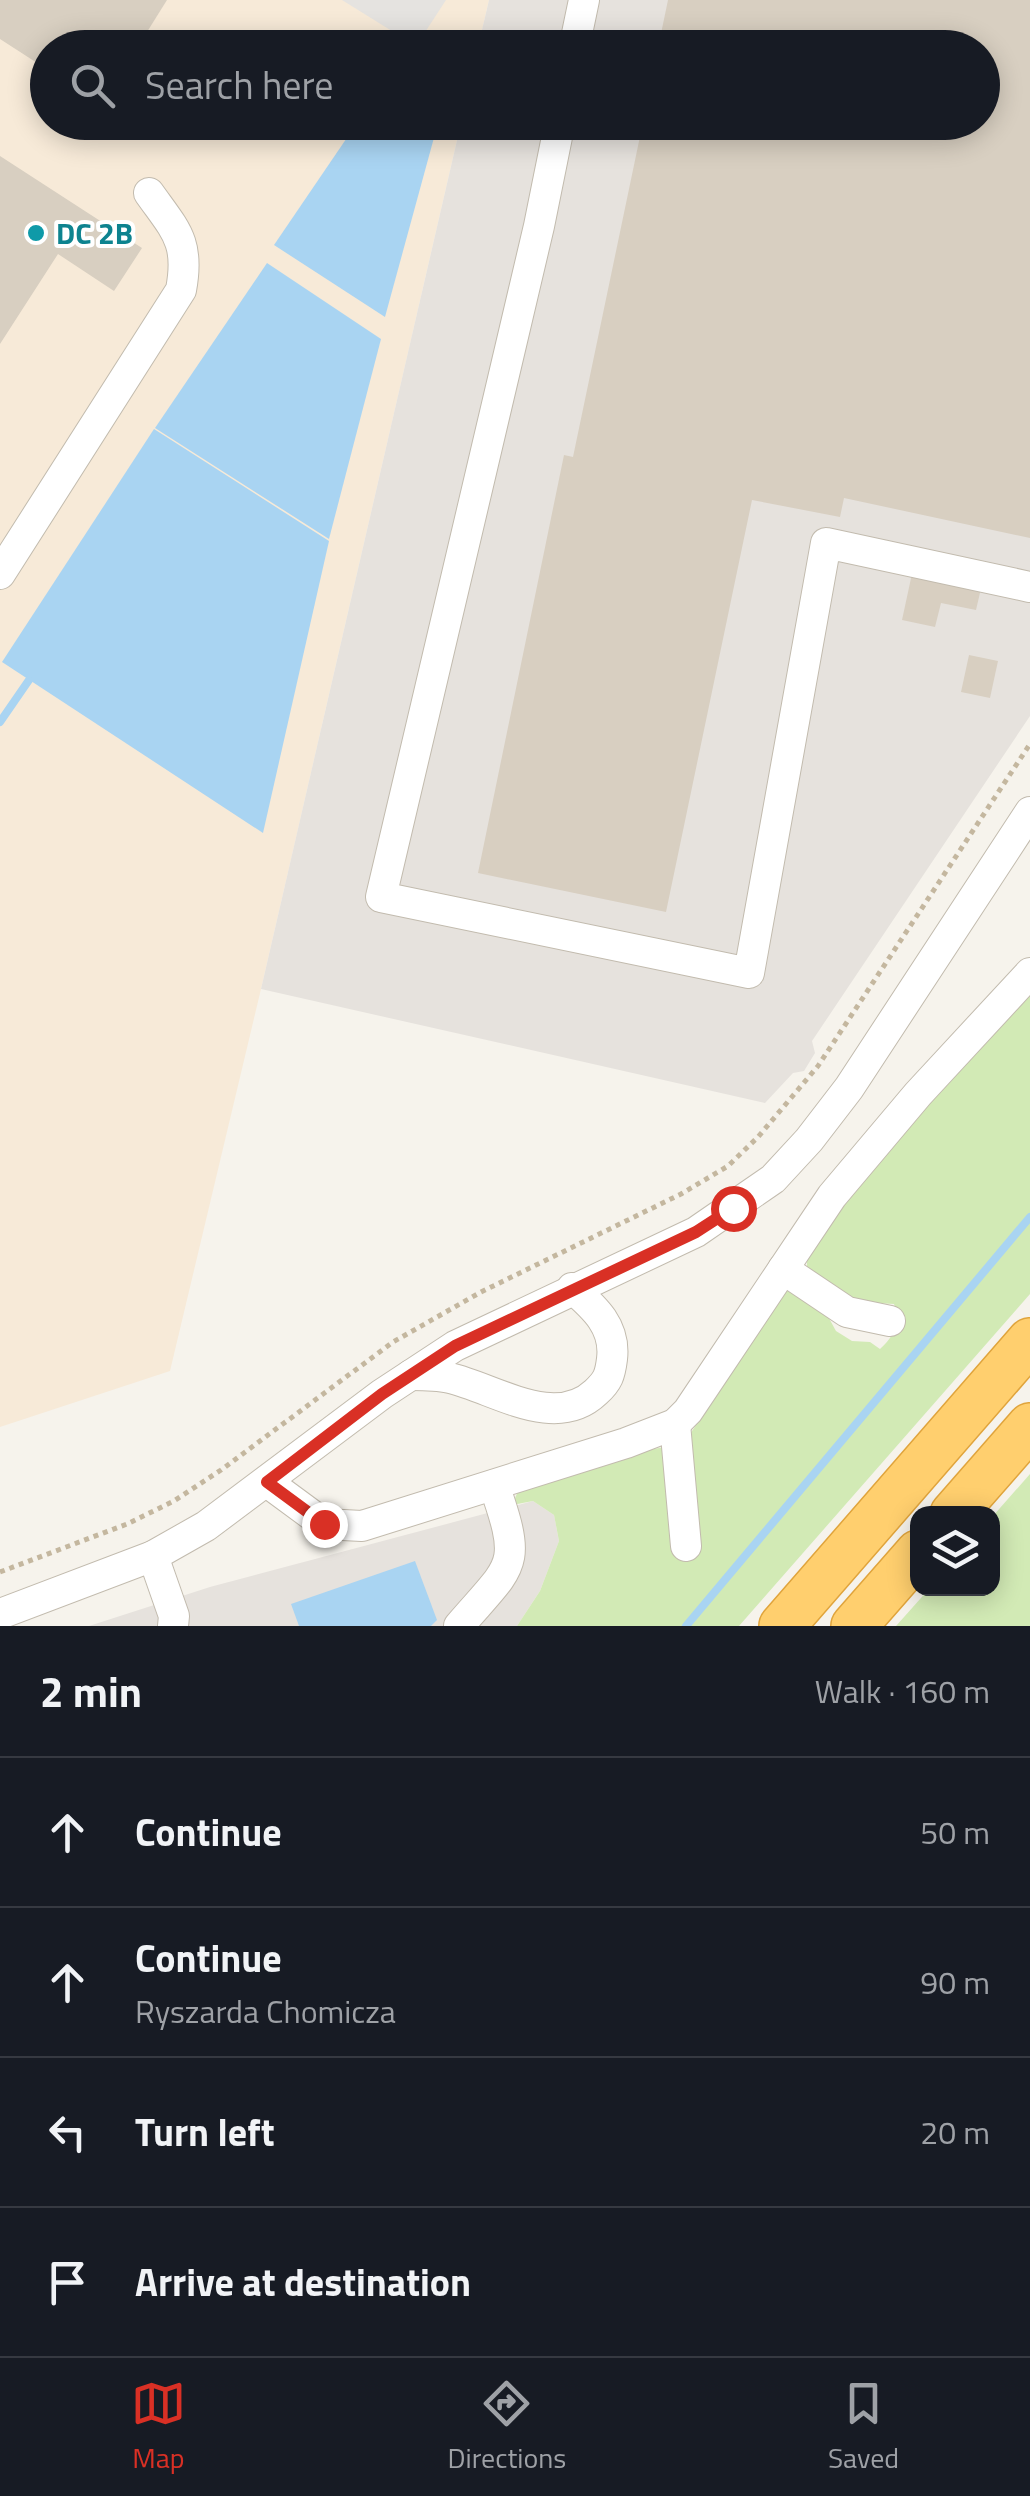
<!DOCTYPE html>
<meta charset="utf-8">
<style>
body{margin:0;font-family:"Titillium Web",sans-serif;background:#242831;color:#f1f3f6}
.controls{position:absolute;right:30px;bottom:30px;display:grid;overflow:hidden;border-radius:20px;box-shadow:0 5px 25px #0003}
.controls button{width:90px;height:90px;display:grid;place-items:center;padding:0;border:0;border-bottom:2px solid #363941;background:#171b24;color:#f1f3f6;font:50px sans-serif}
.stop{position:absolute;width:30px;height:30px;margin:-22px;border:8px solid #d93025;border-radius:50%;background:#fff}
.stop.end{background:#d93025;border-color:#fff;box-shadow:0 2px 10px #0008}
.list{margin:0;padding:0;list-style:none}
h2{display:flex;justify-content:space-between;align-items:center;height:130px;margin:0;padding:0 40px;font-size:42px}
h2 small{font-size:32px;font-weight:400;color:#9ea1a6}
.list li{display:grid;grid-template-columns:65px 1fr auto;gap:30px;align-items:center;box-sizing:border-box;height:150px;padding:0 40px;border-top:2px solid #363941}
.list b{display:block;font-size:38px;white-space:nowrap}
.list p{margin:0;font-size:32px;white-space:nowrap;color:#9ea1a6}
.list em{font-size:32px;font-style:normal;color:#9ea1a6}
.icon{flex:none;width:55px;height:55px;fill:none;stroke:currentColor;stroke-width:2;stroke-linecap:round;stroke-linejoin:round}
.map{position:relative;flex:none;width:1030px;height:1626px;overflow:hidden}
.search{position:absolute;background:#171b24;box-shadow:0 5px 25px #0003;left:30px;right:30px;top:30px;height:110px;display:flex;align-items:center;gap:25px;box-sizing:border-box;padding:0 35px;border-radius:55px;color:#9ea1a6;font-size:38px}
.sheet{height:730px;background:#171b24}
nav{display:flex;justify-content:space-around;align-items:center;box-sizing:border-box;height:140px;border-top:2px solid #363941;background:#171b24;font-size:28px;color:#9ea1a6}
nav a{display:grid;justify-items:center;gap:5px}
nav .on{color:#d93025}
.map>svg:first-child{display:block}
.commercial{fill:#f7ead8}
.industrial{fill:#e6e2dd}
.green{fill:#d2eab5}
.parking{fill:#e5e3e0}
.water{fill:#a9d4f2}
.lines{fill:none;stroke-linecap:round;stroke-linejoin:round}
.stream{stroke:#a9d4f2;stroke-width:8}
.building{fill:#d8cfc1}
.minor-casing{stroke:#c2bbae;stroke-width:32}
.highway-casing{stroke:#e0a43c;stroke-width:48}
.path{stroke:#c4b79f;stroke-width:5;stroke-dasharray:5 5;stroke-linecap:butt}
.minor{stroke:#fff;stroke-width:30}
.highway{stroke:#ffcf6e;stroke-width:45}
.route{stroke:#d93025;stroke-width:12}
.culture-dot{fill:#0f9aa8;stroke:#fff;stroke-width:4}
.labels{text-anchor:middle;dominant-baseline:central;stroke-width:8;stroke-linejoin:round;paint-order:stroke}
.culture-label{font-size:30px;font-weight:bold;fill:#0d838f;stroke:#fff;text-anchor:start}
</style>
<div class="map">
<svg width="1030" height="1626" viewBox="0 0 1030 1626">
<rect width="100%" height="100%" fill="#f6f3ec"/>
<polygon class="commercial" points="0,0 489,0 478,47 48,48 48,122 461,123 261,989 170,1371 0,1427"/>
<g class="industrial">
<polygon points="489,0 1030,0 1030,716 812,1041 815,1053 804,1071 793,1073 765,1103 261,989 461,123 982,122 982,48 478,47"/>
<polygon points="533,1501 554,1515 559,1541 540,1591 517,1626 89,1626 210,1587"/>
</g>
<g class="green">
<path d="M1030,988v306l-291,332h-222l23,-35 19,-50 -5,-26 -21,-14 -21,4 7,-16 95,-32 70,-14 104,-155 37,23 11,20 16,10 18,1 10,7c14,-12 21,-27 14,-45l-35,-2 -52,-30v-27z"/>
<polygon points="1030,1474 1030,1626 896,1626 929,1589 992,1588 993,1516"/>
</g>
<polygon class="parking" points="342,0 446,0 416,46"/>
<g class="water">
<polygon points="357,123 438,123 385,317 274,245"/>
<polygon points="267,263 381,339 329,539 155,428"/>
<polygon points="154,429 329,541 263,833 2,662"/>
<polygon points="415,1561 437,1620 431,1626 299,1626 291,1604"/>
</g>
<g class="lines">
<g class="stream">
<polyline points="0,722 29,680"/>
<polyline points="686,1626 1030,1217"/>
</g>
</g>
<g class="building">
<polygon points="0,0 167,0 137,48 48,48 48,70 0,39"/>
<polygon points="668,0 1030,0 1030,538 844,498 840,517 752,500 666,912 478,873 564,455 573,457 643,122 982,122 982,48 658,48"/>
<polygon points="0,156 142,248 114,291 58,254 0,344"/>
<polygon points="913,569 982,584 976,610 941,603 935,627 902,620"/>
<polygon points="969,655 998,661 990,698 961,692"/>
</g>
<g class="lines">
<g class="minor-casing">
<g id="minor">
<polyline points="574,48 584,0"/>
<polyline points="560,122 539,226 381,897 749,973 826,543 1030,587"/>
<path d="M0,574l181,-284c9,-48 -5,-59 -32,-97"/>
<polyline points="783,1269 847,1312 890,1321"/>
<path d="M411,1375c13,0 27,0 39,3 46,11 105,53 146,14 12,-11 14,-17 16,-33 4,-32 -17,-51 -40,-71"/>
<polyline points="675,1424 686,1546"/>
<polyline points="267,1482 324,1524 362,1526 626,1443 675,1424 688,1411 832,1196 918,1094 1030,973"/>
<polyline points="153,1556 174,1616 173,1626"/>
<polyline points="0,1614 153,1556 206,1526 382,1394 455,1346 696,1232 773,1179 809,1140 849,1088 1030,812"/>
<path d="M459,1626c54,-63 64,-58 35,-141"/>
</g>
</g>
<g class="highway-casing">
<g id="highway">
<polyline points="953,1514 1030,1426"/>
<polyline points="782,1626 1030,1341"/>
<polyline points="854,1626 918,1553"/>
</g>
</g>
<polyline class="path" points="0,1572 127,1524 174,1501 221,1470 393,1342 481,1292 681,1194 728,1166 758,1137 818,1066 1030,744"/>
<use href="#minor" class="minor"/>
<use href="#highway" class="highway"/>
</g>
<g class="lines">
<polyline class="route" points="324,1524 267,1482 382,1394 455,1346 696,1232 733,1208"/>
</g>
<circle class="culture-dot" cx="36" cy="233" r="10"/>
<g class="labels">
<g class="culture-label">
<text x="56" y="233">DC 2B</text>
</g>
</g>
</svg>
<div class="controls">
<button><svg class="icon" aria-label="layers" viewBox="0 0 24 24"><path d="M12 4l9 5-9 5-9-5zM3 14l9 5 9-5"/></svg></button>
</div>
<div class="stop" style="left:733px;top:1208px"></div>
<div class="stop end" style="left:324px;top:1524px"></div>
<div class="search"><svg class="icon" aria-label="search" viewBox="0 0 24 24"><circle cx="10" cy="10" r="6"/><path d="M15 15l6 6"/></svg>Search here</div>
</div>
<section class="sheet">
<h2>2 min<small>Walk · 160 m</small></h2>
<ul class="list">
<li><svg class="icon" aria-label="ahead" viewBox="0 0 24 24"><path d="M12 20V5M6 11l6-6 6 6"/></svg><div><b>Continue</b></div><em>50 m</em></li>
<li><svg class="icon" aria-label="ahead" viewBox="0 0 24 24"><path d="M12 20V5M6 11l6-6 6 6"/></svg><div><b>Continue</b><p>Ryszarda Chomicza</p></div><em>90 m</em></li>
<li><svg class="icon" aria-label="left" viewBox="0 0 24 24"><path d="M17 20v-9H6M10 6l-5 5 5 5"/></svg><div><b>Turn left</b></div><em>20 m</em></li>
<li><svg class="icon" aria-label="arrive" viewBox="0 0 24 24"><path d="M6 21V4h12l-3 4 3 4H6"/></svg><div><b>Arrive at destination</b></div></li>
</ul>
</section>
<nav>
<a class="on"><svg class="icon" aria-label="map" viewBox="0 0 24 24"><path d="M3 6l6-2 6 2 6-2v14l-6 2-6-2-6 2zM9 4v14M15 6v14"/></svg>Map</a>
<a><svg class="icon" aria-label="directions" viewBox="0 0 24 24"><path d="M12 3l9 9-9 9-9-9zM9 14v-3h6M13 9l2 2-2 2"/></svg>Directions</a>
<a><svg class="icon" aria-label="saved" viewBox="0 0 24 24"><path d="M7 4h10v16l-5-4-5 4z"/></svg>Saved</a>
</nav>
